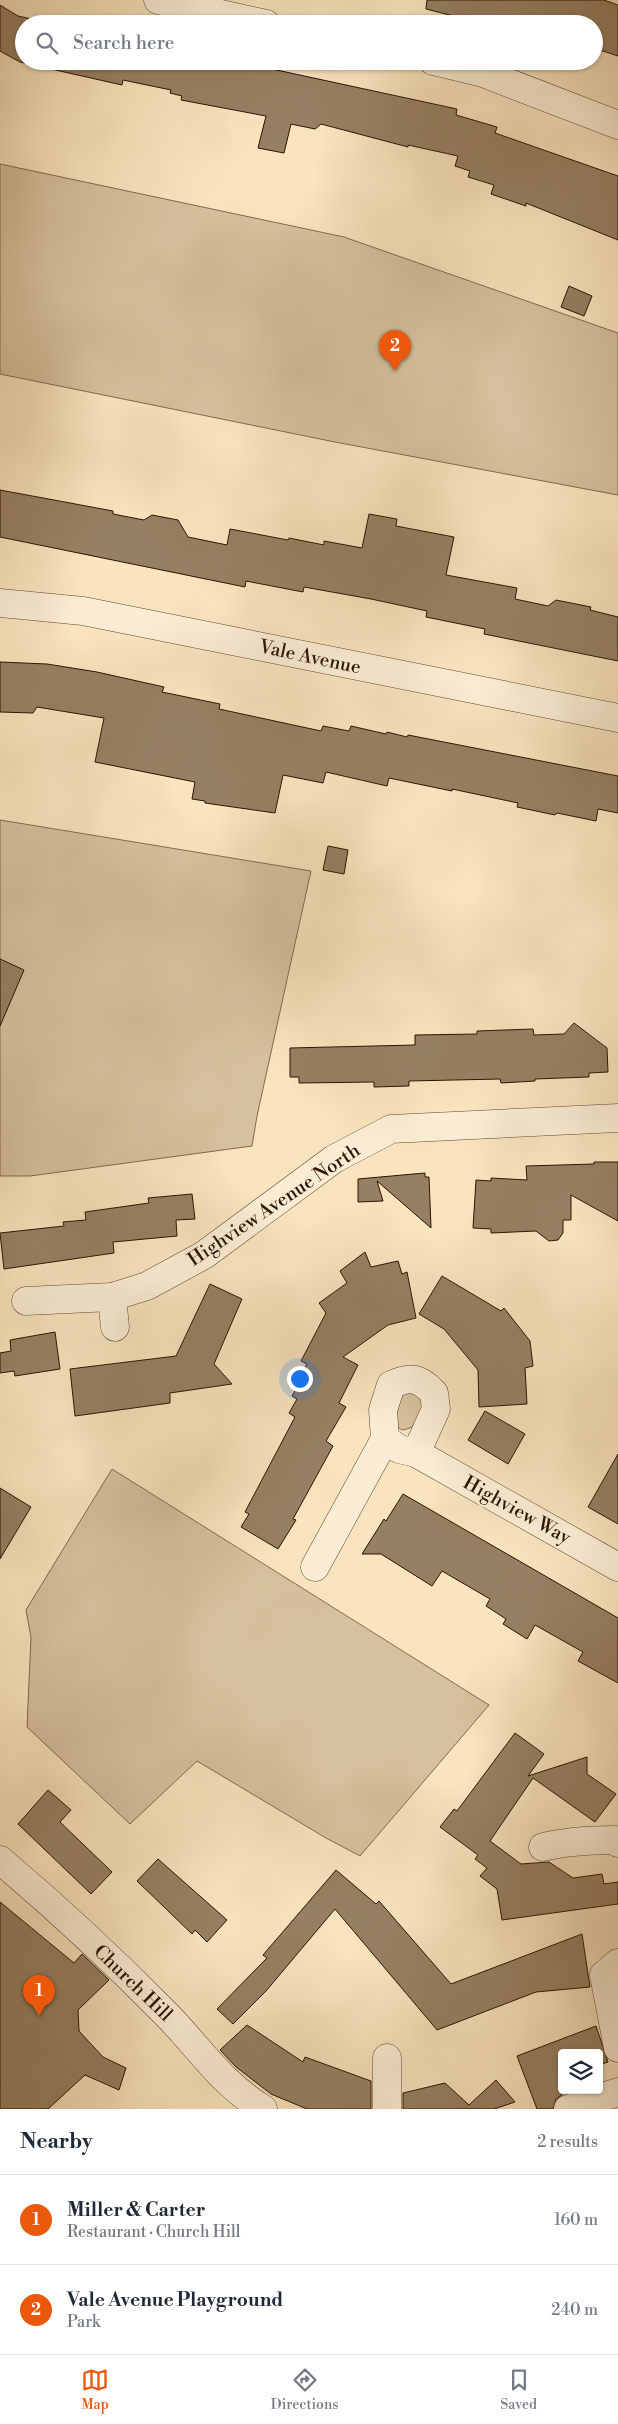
<!DOCTYPE html>
<meta charset="utf-8">
<style>
body{margin:0;font-family:"Libre Bodoni",serif;background:#f6f6f7;color:#1f2937}
.controls{position:absolute;right:15px;bottom:15px;display:grid;overflow:hidden;border-radius:5px;box-shadow:0 1px 4px #0004}
.controls button{width:45px;height:45px;display:grid;place-items:center;padding:0;border:0;border-bottom:1px solid #e0e1e3;background:#fff;color:#1f2937;font:25px sans-serif}
.you{position:absolute;left:299px;top:1378px;width:18px;height:18px;margin:-12px;border:4px solid #fff;border-radius:50%;background:#1a73e8;box-shadow:0 0 0 8px #1a73e833}
.badge{display:grid;place-items:center;width:32px;height:32px;border-radius:50%;background:#ea580c;color:#fff;font-size:16px;font-weight:700}
.pin{position:absolute;translate:-50% -41px;filter:drop-shadow(0 1px 2px #0008)}
.pin::after{content:'';position:absolute;top:26px;width:18px;height:15px;background:inherit;clip-path:polygon(0 0,100% 0,50% 100%)}
.list{margin:0;padding:0;list-style:none}
h2{display:flex;justify-content:space-between;align-items:center;height:65px;margin:0;padding:0 20px;font-size:21px}
h2 small{font-size:16px;font-weight:400;color:#747a83}
.list li{display:grid;grid-template-columns:32px 1fr auto;gap:15px;align-items:center;box-sizing:border-box;height:90px;padding:0 20px;border-top:1px solid #e0e1e3}
.list b{display:block;font-size:19px;white-space:nowrap}
.list p{margin:0;font-size:16px;white-space:nowrap;color:#747a83}
.list em{font-size:16px;font-style:normal;color:#747a83}
.icon{flex:none;width:28px;height:28px;fill:none;stroke:currentColor;stroke-width:2;stroke-linecap:round;stroke-linejoin:round}
.map{position:relative;flex:none;width:618px;height:2109px;overflow:hidden}
.search{position:absolute;background:#fff;box-shadow:0 1px 4px #0004;left:15px;right:15px;top:15px;height:55px;display:flex;align-items:center;gap:12px;box-sizing:border-box;padding:0 18px;border-radius:28px;color:#747a83;font-size:19px}
.sheet{height:245px;background:#fff}
nav{display:flex;justify-content:space-around;align-items:center;box-sizing:border-box;height:70px;border-top:1px solid #e0e1e3;background:#fff;font-size:14px;color:#747a83}
nav a{display:grid;justify-items:center;gap:2px}
nav .on{color:#ea580c}
.map>svg:first-child{display:block}
.green{fill:#d6c19e;stroke:#806a4f}
.building{fill:#968063;stroke:#2a1400}
.lines{fill:none;stroke-linecap:round;stroke-linejoin:round}
.street-casing{stroke:#5e4830;stroke-width:29}
.street{stroke:#fbedd5;stroke-width:28}
.labels{text-anchor:middle;dominant-baseline:central;stroke-width:4.5;stroke-linejoin:round;paint-order:stroke}
.street-label{font-size:19px;fill:#2a1400;stroke:#fbedd5}
</style>
<div class="map">
<svg width="618" height="2109" viewBox="0 0 618 2109">
<rect width="100%" height="100%" fill="#f9e4be"/>
<filter id="stains"><feTurbulence type="fractalNoise" baseFrequency=".004" numOctaves="4"/><feColorMatrix values="0 0 0 0 .2 0 0 0 0 .09 0 0 0 0 .02 0 0 0 .5 -.17"/></filter>
<radialGradient id="worn" r=".72"><stop offset=".6" stop-color="#630" stop-opacity="0"/><stop offset="1" stop-color="#630" stop-opacity=".3"/></radialGradient>
<g class="green">
<polygon points="0,164 344,237 618,333 618,495 335,442 0,374"/>
<polygon points="0,820 311,871 257,1116 252,1146 30,1176 0,1176"/>
<path d="M400,1392l20,2 4,10c-5,14 -6,24 -22,26l-6,-4 -2,-14z"/>
<polygon points="112,1469 489,1705 360,1856 326,1838 197,1761 130,1824 27,1727 31,1637 26,1610"/>
</g>
<g class="building">
<polygon points="427,0 604,0 618,5 618,56 594,48 594,24 485,24 426,9"/>
<polygon points="0,5 18,16 54,24 24,24 24,61 235,61 457,109 456,115 497,127 495,133 618,176 618,240 526,203 526,206 491,194 494,185 468,177 470,171 455,166 458,156 408,145 408,147 321,124 315,129 291,124 284,153 258,148 266,116 181,100 182,96 170,93 171,90 123,80 122,85 20,62 0,51"/>
<polygon points="569,286 592,296 584,316 561,307"/>
<polygon points="0,490 113,511 113,514 144,520 152,515 178,520 188,537 227,545 230,529 288,540 289,538 324,545 324,541 362,548 369,514 397,519 396,526 454,537 446,575 517,588 515,599 548,606 556,600 591,607 590,610 618,617 618,661 484,634 485,629 426,617 427,611 371,599 304,587 303,592 246,581 245,587 0,537"/>
<polygon points="0,662 47,664 97,672 164,687 162,692 220,704 219,709 321,731 323,726 349,731 351,726 386,734 387,732 407,737 408,735 618,776 618,813 598,809 596,821 557,813 555,815 517,807 518,803 452,789 452,791 389,778 387,786 326,772 323,783 283,775 275,813 205,803 205,801 192,799 195,782 95,762 104,718 37,707 33,713 0,712"/>
<polygon points="328,846 348,850 344,874 323,870"/>
<polygon points="0,959 24,970 0,1026"/>
<polygon points="574,1023 607,1048 608,1072 589,1073 589,1077 535,1079 535,1081 501,1083 500,1079 409,1081 409,1086 374,1087 374,1082 299,1083 299,1077 290,1077 290,1048 415,1045 415,1035 477,1034 477,1031 533,1029 534,1035 564,1034"/>
<polygon points="594,1162 618,1162 618,1221 571,1195 571,1220 563,1220 563,1233 558,1240 549,1241 536,1231 491,1233 491,1229 473,1228 476,1180 491,1181 491,1178 527,1180 526,1166 594,1164"/>
<polygon points="425,1173 425,1177 429,1177 431,1228 377,1181 383,1201 358,1202 358,1179"/>
<polygon points="192,1194 195,1219 176,1220 177,1236 113,1242 114,1253 4,1269 0,1233 64,1226 63,1222 86,1220 85,1212 149,1203 148,1198"/>
<polygon points="365,1252 371,1267 398,1261 402,1274 407,1272 416,1318 388,1325 343,1357 358,1365 339,1403 346,1407 326,1441 333,1446 293,1519 296,1520 278,1549 241,1527 249,1514 245,1512 295,1417 289,1413 297,1399 292,1396 305,1373 302,1372 307,1364 301,1361 326,1313 319,1303 347,1283 340,1271"/>
<polygon points="442,1276 501,1311 504,1308 530,1341 533,1366 525,1368 527,1404 479,1407 478,1370 444,1329 419,1314"/>
<polygon points="210,1284 242,1299 214,1364 232,1384 170,1393 170,1403 75,1416 70,1369 176,1356"/>
<polygon points="55,1332 60,1369 15,1376 14,1371 0,1373 0,1353 11,1351 10,1340"/>
<polygon points="485,1411 525,1434 508,1464 468,1440"/>
<polygon points="618,1454 618,1524 588,1507"/>
<polygon points="0,1488 31,1507 0,1559"/>
<polygon points="403,1494 618,1618 618,1683 578,1661 583,1652 535,1625 527,1639 503,1624 506,1619 486,1606 490,1599 442,1571 432,1586 381,1554 362,1554 384,1519 386,1521"/>
<polygon points="515,1733 544,1754 528,1776 587,1757 587,1774 616,1794 595,1822 533,1778 490,1841 521,1864 549,1862 573,1878 602,1874 604,1884 618,1882 618,1904 502,1920 497,1889 480,1876 487,1868 475,1859 478,1855 440,1827 454,1809 457,1811"/>
<polygon points="48,1790 71,1810 60,1822 112,1872 91,1894 18,1824"/>
<polygon points="158,1859 227,1920 207,1942 195,1930 192,1934 137,1881"/>
<polygon points="336,1870 376,1904 379,1901 451,1984 582,1934 590,1987 536,1992 437,2030 335,1909 266,1991 233,2024 217,2009 267,1958 263,1955"/>
<polygon points="0,1902 74,1963 82,1954 109,1980 78,2010 79,2031 103,2057 126,2068 119,2090 85,2075 48,2109 0,2109"/>
<polygon points="247,2025 303,2062 305,2057 371,2081 371,2109 307,2109 271,2094 236,2067 220,2050"/>
<polygon points="596,2026 608,2062 599,2065 599,2053 562,2053 562,2095 556,2099 553,2109 537,2109 517,2056"/>
<polygon points="496,2080 515,2102 494,2109 403,2109 403,2093 445,2083 469,2105"/>
</g>
<g class="lines">
<g class="street-casing">
<g id="street">
<polyline points="158,0 266,24"/>
<polyline points="433,61 483,73 618,125"/>
<polyline points="0,603 83,611 618,718"/>
<polyline points="112,1297 115,1327"/>
<polyline points="26,1301 112,1297 147,1286 204,1255 334,1159 391,1129 618,1118"/>
<path d="M385,1439l-2,-29 8,-25c19,-9 28,-8 43,8l2,16 -20,44"/>
<polyline points="315,1567 385,1439 399,1449 416,1453 618,1567"/>
<path d="M543,1847c25,-6 47,-7 72,-7l3,3"/>
<path d="M0,1860c58,49 115,102 168,156 33,34 53,67 95,93"/>
<polyline points="618,1963 604,1975 618,2048"/>
<polyline points="387,2058 387,2109"/>
<polyline points="568,2109 618,2092"/>
</g>
</g>
<use href="#street" class="street"/>
</g>
<g class="labels">
<g class="street-label">
<text transform="translate(310 657) rotate(12)">Vale Avenue</text>
<text transform="translate(274 1205) rotate(-34)">Highview Avenue North</text>
<text transform="translate(517 1510) rotate(29)">Highview Way</text>
<text transform="translate(133 1983) rotate(44)">Church Hill</text>
</g>
</g>
<rect width="100%" height="100%" filter="url(#stains)"/>
<rect width="100%" height="100%" fill="url(#worn)"/>
</svg>
<div class="controls">
<button><svg class="icon" aria-label="layers" viewBox="0 0 24 24"><path d="M12 4l9 5-9 5-9-5zM3 14l9 5 9-5"/></svg></button>
</div>
<div class="you"></div>
<div class="pin badge" style="left:39px;top:2016px">1</div>
<div class="pin badge" style="left:395px;top:371px">2</div>
<div class="search"><svg class="icon" aria-label="search" viewBox="0 0 24 24"><circle cx="10" cy="10" r="6"/><path d="M15 15l6 6"/></svg>Search here</div>
</div>
<section class="sheet">
<h2>Nearby<small>2 results</small></h2>
<ul class="list">
<li><span class="badge">1</span><div><b>Miller &amp; Carter</b><p>Restaurant · Church Hill</p></div><em>160 m</em></li>
<li><span class="badge">2</span><div><b>Vale Avenue Playground</b><p>Park</p></div><em>240 m</em></li>
</ul>
</section>
<nav>
<a class="on"><svg class="icon" aria-label="map" viewBox="0 0 24 24"><path d="M3 6l6-2 6 2 6-2v14l-6 2-6-2-6 2zM9 4v14M15 6v14"/></svg>Map</a>
<a><svg class="icon" aria-label="directions" viewBox="0 0 24 24"><path d="M12 3l9 9-9 9-9-9zM9 14v-3h6M13 9l2 2-2 2"/></svg>Directions</a>
<a><svg class="icon" aria-label="saved" viewBox="0 0 24 24"><path d="M7 4h10v16l-5-4-5 4z"/></svg>Saved</a>
</nav>
